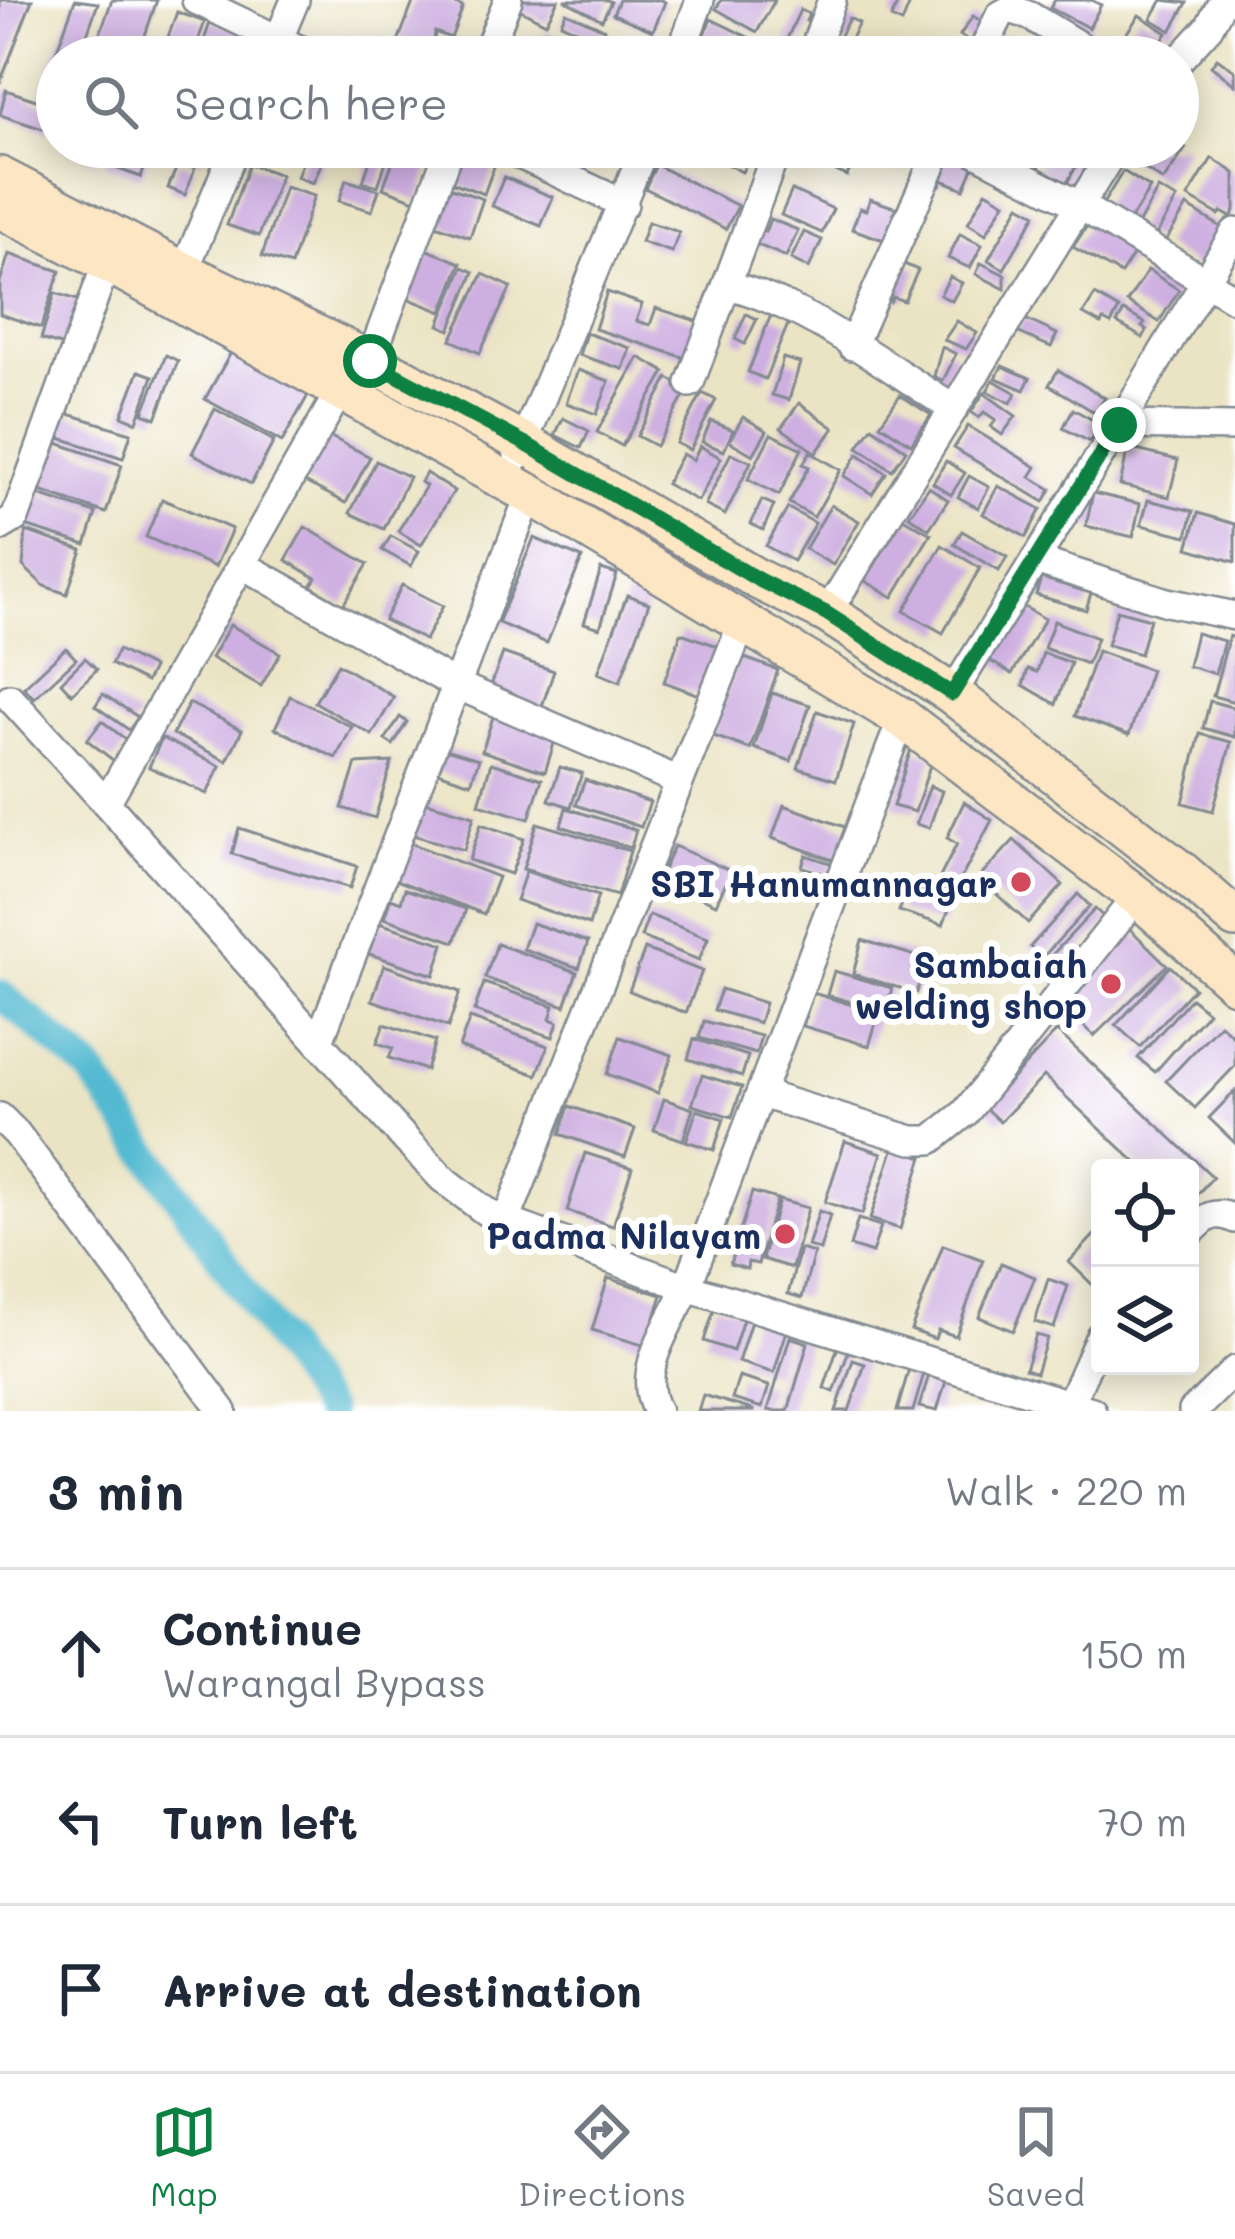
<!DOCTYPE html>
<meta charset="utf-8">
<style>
body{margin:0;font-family:Mali,sans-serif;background:#f6f6f7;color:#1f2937}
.controls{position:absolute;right:36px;bottom:36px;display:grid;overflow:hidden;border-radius:12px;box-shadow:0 6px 30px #0003}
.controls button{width:108px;height:108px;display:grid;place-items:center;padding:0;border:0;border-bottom:3px solid #e0e1e3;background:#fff;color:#1f2937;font:60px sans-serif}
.stop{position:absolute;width:36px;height:36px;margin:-27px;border:9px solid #0b8043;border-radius:50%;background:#fff}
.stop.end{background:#0b8043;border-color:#fff;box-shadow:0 3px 12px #0008}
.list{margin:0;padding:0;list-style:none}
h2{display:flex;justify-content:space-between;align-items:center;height:156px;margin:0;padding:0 48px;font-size:51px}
h2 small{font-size:39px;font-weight:400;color:#747a83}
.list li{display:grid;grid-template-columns:78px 1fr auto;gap:36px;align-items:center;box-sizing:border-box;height:168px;padding:0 48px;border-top:3px solid #e0e1e3}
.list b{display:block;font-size:45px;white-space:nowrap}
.list p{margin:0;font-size:39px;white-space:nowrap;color:#747a83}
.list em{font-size:39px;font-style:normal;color:#747a83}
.icon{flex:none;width:66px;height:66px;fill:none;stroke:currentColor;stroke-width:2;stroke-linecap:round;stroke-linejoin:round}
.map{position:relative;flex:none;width:1235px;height:1411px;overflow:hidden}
.search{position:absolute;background:#fff;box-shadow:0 6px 30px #0003;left:36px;right:36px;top:36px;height:132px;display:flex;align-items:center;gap:30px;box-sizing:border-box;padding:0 42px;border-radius:66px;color:#747a83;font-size:45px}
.sheet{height:660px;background:#fff}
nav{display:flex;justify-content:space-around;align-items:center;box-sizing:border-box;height:168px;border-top:3px solid #e0e1e3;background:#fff;font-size:33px;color:#747a83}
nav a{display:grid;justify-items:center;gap:6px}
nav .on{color:#0b8043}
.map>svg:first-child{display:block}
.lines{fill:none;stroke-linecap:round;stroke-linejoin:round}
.canal{stroke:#53bad1;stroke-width:30}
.building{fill:#ceafe1}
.street-casing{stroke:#838a91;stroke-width:32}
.secondary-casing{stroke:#838a91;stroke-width:44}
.street{stroke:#fff;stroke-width:27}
.secondary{stroke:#fce6c4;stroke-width:39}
.route{stroke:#0b8043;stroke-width:15}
.poi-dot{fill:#d1495b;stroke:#fff;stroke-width:4.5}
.labels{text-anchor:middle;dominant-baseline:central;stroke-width:12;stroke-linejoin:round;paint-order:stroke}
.poi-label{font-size:36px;font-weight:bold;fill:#1b2f5e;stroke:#fff;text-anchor:end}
</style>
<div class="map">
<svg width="1235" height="1411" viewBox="0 0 1235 1411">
<rect width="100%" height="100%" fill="#fff"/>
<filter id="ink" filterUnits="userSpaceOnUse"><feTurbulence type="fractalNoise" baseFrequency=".00833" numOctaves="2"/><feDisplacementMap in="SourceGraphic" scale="24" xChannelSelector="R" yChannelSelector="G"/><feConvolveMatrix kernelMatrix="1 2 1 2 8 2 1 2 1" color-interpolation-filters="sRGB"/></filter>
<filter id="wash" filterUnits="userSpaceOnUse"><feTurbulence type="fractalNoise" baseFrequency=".004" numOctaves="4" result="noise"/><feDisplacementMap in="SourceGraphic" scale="48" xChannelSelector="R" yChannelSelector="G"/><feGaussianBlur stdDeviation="2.7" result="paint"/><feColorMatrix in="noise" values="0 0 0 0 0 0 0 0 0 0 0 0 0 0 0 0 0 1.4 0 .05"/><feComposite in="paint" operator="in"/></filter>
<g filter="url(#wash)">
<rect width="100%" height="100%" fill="#ebe4c4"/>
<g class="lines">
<polyline class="canal" points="0,994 90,1070 327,1411"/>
</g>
<g id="blocks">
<g class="building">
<polygon points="0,0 32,0 0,83"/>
<polygon points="75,0 98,3 79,57 57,57 57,102 40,96"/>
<polygon points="112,0 157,0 139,53 98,39"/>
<polygon points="414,0 446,0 463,7 451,38 435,32 432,57 397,44"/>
<polygon points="516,0 558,0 546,23 513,6"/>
<polygon points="564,0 607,0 611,2 602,20"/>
<polygon points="619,0 661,0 665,2 653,31 613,14"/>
<polygon points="721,0 775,0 757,32 716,9"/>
<polygon points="899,0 910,3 902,23 891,18"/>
<polygon points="1055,0 1091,0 1101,5 1089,28 1050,8"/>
<polygon points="1162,0 1187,3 1171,31 1151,19"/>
<polygon points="800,10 809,14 806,21 811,23 799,47 786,41"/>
<polygon points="177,12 205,22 192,57 162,54"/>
<polygon points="566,12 604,29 599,40 561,23"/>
<polygon points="1139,15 1167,33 1155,52 1126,34"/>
<polygon points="973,16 985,24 972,43 960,35"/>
<polygon points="849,18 859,23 848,44 838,39"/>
<polygon points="711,19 758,42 751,57 736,57 701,40"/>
<polygon points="211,20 255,37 248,57 203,43"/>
<polygon points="545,31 579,45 576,53 567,48 565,53 573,57 534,57"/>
<polygon points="96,42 137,56 137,57 91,57"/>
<polygon points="1217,58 1235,71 1235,85 1211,66"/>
<polygon points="6,90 57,107 49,131 0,115"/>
<polygon points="1178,143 1186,148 1163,181 1132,160 1141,147 1178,147"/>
<polygon points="58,147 101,147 96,161"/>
<polygon points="111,147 152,147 141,177 104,164"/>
<polygon points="179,147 206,147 201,162 177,154"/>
<polygon points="398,147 437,147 418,201 383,188"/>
<polygon points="572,147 614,147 609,161"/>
<polygon points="693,147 755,147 742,172"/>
<polygon points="792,147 860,147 847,176 790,150"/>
<polygon points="1007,147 1037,147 1028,166 1004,155"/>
<polygon points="1050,147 1059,147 1080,159 1066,185 1038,169"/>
<polygon points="373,151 388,155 378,186 363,182"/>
<polygon points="457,151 495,164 484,194 446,180"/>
<polygon points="945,151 975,163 964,189 942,180 940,185 932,182"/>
<polygon points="306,153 323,160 313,183 297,177"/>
<polygon points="1212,158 1235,173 1235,210 1231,217 1221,212 1219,215 1188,197"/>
<polygon points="179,162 195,168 185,195 168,188"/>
<polygon points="249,164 281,175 259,236 227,225"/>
<polygon points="656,165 738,206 726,229 645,188"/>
<polygon points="1123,171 1150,188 1128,224 1101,207"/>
<polygon points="504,177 553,197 541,226 492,206"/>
<polygon points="346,180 379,190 372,211 339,201"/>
<polygon points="446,186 483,199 470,237 433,224"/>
<polygon points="285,187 314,196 291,265 262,256"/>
<polygon points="1158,189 1177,199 1153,240 1135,230"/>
<polygon points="792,190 833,209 822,233 781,215"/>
<polygon points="986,191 1005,202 986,234 968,223"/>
<polygon points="870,199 896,208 884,240 852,229 860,208 866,210"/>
<polygon points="1020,205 1036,214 1004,269 988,260"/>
<polygon points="1187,206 1224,229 1199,268 1163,245"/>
<polygon points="770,219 798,230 786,257 751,242 757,229 765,232"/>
<polygon points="1091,220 1137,249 1121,274 1073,247"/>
<polygon points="648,222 679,232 672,252 641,242"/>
<polygon points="804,232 822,240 809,268 791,259"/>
<polygon points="960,234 982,245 970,268 948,258"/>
<polygon points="418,246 461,263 442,312 399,295"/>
<polygon points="9,254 60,271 41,328 0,314 0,282"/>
<polygon points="895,260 918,270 904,301 893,297 890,302 879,297"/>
<polygon points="981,263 1005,275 1005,289 976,274"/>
<polygon points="463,267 474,272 450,330 439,325"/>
<polygon points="1148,270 1179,290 1159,322 1127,302"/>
<polygon points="483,274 511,287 480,353 451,340"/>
<polygon points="950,277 962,283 952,301 940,295"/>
<polygon points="607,292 642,304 636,321 650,325 656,308 700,322 689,359 595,329"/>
<polygon points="55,293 81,301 67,347 41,339"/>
<polygon points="1095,295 1119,309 1111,324 1103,320 1101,324 1083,314"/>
<polygon points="1124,311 1145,323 1142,327 1147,330 1143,338 1117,323"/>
<polygon points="746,314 757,319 745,344 735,339"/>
<polygon points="771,315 789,322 765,379 748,372"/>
<polygon points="1023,318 1057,334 1051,347 1017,332"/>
<polygon points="957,321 977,333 966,349 944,340"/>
<polygon points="586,333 630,348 623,369 579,355"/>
<polygon points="234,347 311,390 282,442 205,399"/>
<polygon points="942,347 956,354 943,381 934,376"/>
<polygon points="166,355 178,361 156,418 143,413"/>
<polygon points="639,357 665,372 622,446 597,432"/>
<polygon points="783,358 800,363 789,400 772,395"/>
<polygon points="1002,366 1030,378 1024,390 996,378"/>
<polygon points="578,370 609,381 597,414 566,403"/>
<polygon points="1058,370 1105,398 1096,413 1049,385"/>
<polygon points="139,371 153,376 137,422 122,416"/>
<polygon points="668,378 688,389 656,446 637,436"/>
<polygon points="993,380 1016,393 1011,403 987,391"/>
<polygon points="702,393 716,400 690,450 676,443"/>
<polygon points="984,393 1016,416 1002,435 991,427 996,420 984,412 979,418 971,412"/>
<polygon points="900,395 931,415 911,444 880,424"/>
<polygon points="799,403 834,428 816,453 781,428"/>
<polygon points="215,409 274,441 251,484 192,453"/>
<polygon points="1073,409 1100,424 1090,442 1063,428"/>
<polygon points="62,412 131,433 123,458 54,436"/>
<polygon points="743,417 767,431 753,455 729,441"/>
<polygon points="563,418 589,431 581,448 555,435"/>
<polygon points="711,421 733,430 724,451 702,442"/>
<polygon points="968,426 1036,467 1030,477 1051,489 1044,502 954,448"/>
<polygon points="872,427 906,450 892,470 858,447"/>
<polygon points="321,432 370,457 346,503 297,478"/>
<polygon points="771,434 802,449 779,495 748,479"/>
<polygon points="54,442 122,465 106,513 37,490"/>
<polygon points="700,446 721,458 698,501 666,484 682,454 693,460"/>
<polygon points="1128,448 1178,460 1169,497 1120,485"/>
<polygon points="810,452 841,470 814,517 789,503 809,467 803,464"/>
<polygon points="731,453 751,462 725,515 705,505"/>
<polygon points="858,454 886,473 872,494 844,476"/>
<polygon points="376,461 409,477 384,529 350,513"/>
<polygon points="946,461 965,473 951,495 933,483"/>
<polygon points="426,473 454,491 421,545 398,531 426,486 421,482"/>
<polygon points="969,476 989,487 978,508 958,497"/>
<polygon points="998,486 1041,509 1026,537 983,514"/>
<polygon points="929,487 948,500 929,529 909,516"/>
<polygon points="32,493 96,513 86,545 22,525"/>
<polygon points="1093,493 1140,504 1133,537 1086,526"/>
<polygon points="162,499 232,529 215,567 146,537"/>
<polygon points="762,500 774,505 763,530 751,524"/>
<polygon points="1148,500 1193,511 1187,536 1141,525"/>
<polygon points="831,505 859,521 833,565 805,549"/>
<polygon points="788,508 815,523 793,561 766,546"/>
<polygon points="1198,513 1235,524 1235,562 1188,548"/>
<polygon points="903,518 931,534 893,597 865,581"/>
<polygon points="305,527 368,564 343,605 311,586 316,578 286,560"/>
<polygon points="26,531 82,550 67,594 44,586 23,566"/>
<polygon points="962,531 1007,557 999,571 954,544"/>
<polygon points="391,536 419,551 411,566 382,550"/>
<polygon points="534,538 582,558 547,643 498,623"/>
<polygon points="942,545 980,568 943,633 904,611"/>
<polygon points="601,569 617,574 600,628 584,623"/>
<polygon points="1041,578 1091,593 1086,610 1036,595"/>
<polygon points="402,585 443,606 425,640 384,620"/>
<polygon points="627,595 649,603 620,682 598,673"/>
<polygon points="1014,601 1045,619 1012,674 982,656"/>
<polygon points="1117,610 1150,619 1140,654 1107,645"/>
<polygon points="1054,621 1097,638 1087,664 1044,648"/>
<polygon points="230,625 280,653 261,686 211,658"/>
<polygon points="681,633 720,647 702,696 664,682"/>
<polygon points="1196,633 1224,641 1215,674 1188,666"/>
<polygon points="1229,636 1235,638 1235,702 1213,696"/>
<polygon points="66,648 76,659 34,698 24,687"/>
<polygon points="118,650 153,668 146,682 111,664"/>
<polygon points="1097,651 1151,670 1129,735 1075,716"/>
<polygon points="503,653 554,671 541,709 489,691"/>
<polygon points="1043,653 1071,663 1056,704 1023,685 1028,669 1037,672"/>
<polygon points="739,656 778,670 750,749 711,735"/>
<polygon points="85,658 97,669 72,694 61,682"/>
<polygon points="338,664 394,697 372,735 315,702"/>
<polygon points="772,693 810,705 791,761 754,748"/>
<polygon points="103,694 138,717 129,730 95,706"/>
<polygon points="290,696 352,727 336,758 275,728"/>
<polygon points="1210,701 1235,708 1235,737 1203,728"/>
<polygon points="189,703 242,730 227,761 173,734"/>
<polygon points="817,711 854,724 836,780 798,768"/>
<polygon points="494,714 557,734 545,772 482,751"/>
<polygon points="400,717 407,722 393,745 385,740"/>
<polygon points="102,721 129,742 114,761 87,740"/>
<polygon points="1200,734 1231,742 1213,811 1183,803"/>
<polygon points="162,738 220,766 207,794 149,767"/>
<polygon points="439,747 479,759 471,783 432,770"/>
<polygon points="911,749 933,756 915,812 893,806"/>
<polygon points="392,762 375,818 342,808 356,764"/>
<polygon points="491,763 542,779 529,819 479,804"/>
<polygon points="560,767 582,773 571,807 549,800"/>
<polygon points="585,780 650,802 641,827 576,805"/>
<polygon points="930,786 942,791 929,828 916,824"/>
<polygon points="416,799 474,816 464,850 406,833"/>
<polygon points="964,802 992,820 956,888 938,881 957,844 947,838"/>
<polygon points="784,805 853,830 841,863 772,838"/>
<polygon points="566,808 636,830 631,848 561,826"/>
<polygon points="537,823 630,851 617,896 523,869"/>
<polygon points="481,824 524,839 511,874 469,860"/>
<polygon points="239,828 357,866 350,888 232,854"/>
<polygon points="1014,840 1063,885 1028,923 979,878"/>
<polygon points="410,843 498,877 484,914 396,880"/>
<polygon points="674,846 731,871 716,904 659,879"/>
<polygon points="806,855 833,864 829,875 802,867"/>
<polygon points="526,871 598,896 589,925 516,900"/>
<polygon points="909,880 954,896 943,925 899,911"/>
<polygon points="405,889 466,909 455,942 384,918 391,898 401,902"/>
<polygon points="1078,894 1090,906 1042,958 1030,947"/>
<polygon points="1095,909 1108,921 1050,983 1037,971"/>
<polygon points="649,915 708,938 699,960 641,937"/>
<polygon points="376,922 444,944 434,975 366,953"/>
<polygon points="532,923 588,942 579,968 523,949"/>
<polygon points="1128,927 1167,965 1094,1036 1058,1002"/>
<polygon points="862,940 926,959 916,993 853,974"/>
<polygon points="497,944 577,972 565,1006 485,978"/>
<polygon points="645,949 702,971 686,1013 629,991"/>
<polygon points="384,965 460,992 448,1027 372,1000"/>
<polygon points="1170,966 1194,988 1140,1047 1116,1025"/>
<polygon points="834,971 892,988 885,1012 827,995"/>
<polygon points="484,983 554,1006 550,1019 558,1022 553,1037 474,1011"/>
<polygon points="721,989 765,1003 759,1023 714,1010"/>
<polygon points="813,993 879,1013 869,1046 803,1026"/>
<polygon points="1191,998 1208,1012 1155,1072 1138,1058"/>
<polygon points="470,1018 548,1046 537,1075 459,1047"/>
<polygon points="704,1021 761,1036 756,1054 699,1038"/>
<polygon points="384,1024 435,1041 426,1070 389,1058 393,1048 377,1043"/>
<polygon points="1220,1024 1235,1038 1235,1066 1195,1108 1166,1081"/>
<polygon points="1057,1031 1213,1177 1190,1202 1190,1168 1142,1168 1044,1076 1000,1122 985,1108"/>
<polygon points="620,1037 672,1055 658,1093 607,1074"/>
<polygon points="694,1039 748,1056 742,1076 688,1059"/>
<polygon points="702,1075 742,1087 732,1117 692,1105"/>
<polygon points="1235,1091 1235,1143 1209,1118"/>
<polygon points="664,1099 693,1109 683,1140 654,1130"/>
<polygon points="569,1106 635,1129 625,1157 560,1134"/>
<polygon points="697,1110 724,1119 714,1150 686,1141"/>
<polygon points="845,1141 882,1153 862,1214 825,1202"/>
<polygon points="894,1147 923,1157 900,1229 870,1219"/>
<polygon points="585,1153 632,1168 613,1226 567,1211"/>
<polygon points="752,1192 777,1199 758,1264 748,1262 747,1269 730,1264"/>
<polygon points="779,1200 808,1208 792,1268 762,1259"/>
<polygon points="819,1211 830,1215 820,1250 808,1246"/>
<polygon points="858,1219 881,1226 872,1253 850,1246"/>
<polygon points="1100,1229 1100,1292 1069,1262"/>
<polygon points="943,1245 983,1260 956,1336 938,1330 935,1339 911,1330"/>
<polygon points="800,1249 814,1253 802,1298 788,1294"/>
<polygon points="1001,1263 1035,1277 1013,1331 979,1317"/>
<polygon points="608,1278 662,1295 646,1346 592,1330"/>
<polygon points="1048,1279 1068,1286 1054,1328 1035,1322"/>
<polygon points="716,1304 745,1313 733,1351 704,1341"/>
<polygon points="752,1318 787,1330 774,1373 738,1362"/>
<polygon points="1036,1335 1047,1338 1036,1373 1025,1369"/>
<polygon points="790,1337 808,1343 788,1411 773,1411 768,1410"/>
<polygon points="840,1341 851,1345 834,1392 824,1388"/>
<polygon points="853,1360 865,1364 849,1411 836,1411"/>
<polygon points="910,1365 925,1370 913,1411 897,1411"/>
<polygon points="929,1375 946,1381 937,1411 919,1407"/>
<polygon points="739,1377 769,1386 762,1408 732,1399"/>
<polygon points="703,1395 753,1410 753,1411 698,1411"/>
</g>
</g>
</g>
<g filter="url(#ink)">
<use href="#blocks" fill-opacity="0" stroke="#838a91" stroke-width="3"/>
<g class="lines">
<g class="street-casing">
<g id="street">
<polyline points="196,0 315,57"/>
<polyline points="273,53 295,0"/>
<polyline points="485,57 508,0"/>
<polyline points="679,57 700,0"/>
<polyline points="811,57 832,0"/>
<polyline points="980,57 1000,15 1011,9 1030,16 1098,57"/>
<polyline points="1178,61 1209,27 1223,0"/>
<polyline points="503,147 624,204"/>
<polyline points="966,147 1079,205 1235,299"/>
<polyline points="184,272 235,147"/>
<path d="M728,285c81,21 155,80 226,124"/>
<polyline points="852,346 940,147"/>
<polyline points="370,361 450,147"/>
<polyline points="690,383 778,147"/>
<polyline points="1119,425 1235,232"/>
<polyline points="518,456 645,147"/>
<polyline points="0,527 15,518 107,262"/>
<polyline points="1035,560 1167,602 1235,616"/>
<polyline points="241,564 454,684 679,781"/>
<polyline points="827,613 1116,147"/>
<polyline points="952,694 1119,425 1235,427"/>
<polyline points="10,698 106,803 341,389"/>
<polyline points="106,803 394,1127 442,1178 485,1211 506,1221 687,1287 1092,1411"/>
<polyline points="319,1041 530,494"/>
<polyline points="761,1094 912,1140 931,1140 965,1113 1137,896"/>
<polyline points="0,1117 17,1134 223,1411"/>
<polyline points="506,1221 743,621"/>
<path d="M1190,1233c15,-16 24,-24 45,-14"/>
<polyline points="1070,1404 1100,1336"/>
<path d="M657,1411c-23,-40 13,-86 30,-124l215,-569"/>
<polyline points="1193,1411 1235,1370"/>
</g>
</g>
<g class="secondary-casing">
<g id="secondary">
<polyline points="0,177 184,272 370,361 524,443 759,580 827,613 952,694 1183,873 1235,918"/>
<polyline points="0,208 107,262 530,494 902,718 1137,896 1235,983"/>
</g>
</g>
<use href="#street" class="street"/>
<use href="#secondary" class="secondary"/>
</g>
</g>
<g class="lines" filter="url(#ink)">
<polyline class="route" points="370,361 524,443 759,580 826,613 952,694 1119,425"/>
</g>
<g class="poi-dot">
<circle cx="1021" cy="882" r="12"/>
<circle cx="1111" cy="984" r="12"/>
<circle cx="785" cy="1234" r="12"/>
</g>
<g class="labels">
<g class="poi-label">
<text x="997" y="882">SBI Hanumannagar</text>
<text x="1087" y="963">Sambaiah<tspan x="1087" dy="41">welding shop</tspan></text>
<text x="761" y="1234">Padma Nilayam</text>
</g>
</g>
</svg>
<div class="controls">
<button><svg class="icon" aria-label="locate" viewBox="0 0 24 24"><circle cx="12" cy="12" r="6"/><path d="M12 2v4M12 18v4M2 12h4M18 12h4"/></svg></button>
<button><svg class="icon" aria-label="layers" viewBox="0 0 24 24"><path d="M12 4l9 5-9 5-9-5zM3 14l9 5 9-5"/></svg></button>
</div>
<div class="stop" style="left:370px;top:361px"></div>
<div class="stop end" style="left:1119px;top:425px"></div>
<div class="search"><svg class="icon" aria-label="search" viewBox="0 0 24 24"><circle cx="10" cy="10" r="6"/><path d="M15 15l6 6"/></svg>Search here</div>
</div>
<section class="sheet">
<h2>3 min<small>Walk · 220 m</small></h2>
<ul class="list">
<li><svg class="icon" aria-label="ahead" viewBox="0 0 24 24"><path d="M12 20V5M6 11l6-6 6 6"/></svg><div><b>Continue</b><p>Warangal Bypass</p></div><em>150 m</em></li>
<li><svg class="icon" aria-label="left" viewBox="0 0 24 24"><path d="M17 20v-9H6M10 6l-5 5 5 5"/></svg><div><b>Turn left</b></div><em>70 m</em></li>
<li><svg class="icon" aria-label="arrive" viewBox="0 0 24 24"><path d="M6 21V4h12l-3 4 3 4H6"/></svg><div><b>Arrive at destination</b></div></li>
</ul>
</section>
<nav>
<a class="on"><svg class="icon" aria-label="map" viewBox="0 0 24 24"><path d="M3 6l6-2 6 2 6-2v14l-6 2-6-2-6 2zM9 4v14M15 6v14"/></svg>Map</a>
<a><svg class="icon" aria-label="directions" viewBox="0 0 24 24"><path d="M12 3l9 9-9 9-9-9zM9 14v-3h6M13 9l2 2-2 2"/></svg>Directions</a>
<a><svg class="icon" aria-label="saved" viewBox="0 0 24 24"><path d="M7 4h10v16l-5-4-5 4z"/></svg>Saved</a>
</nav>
